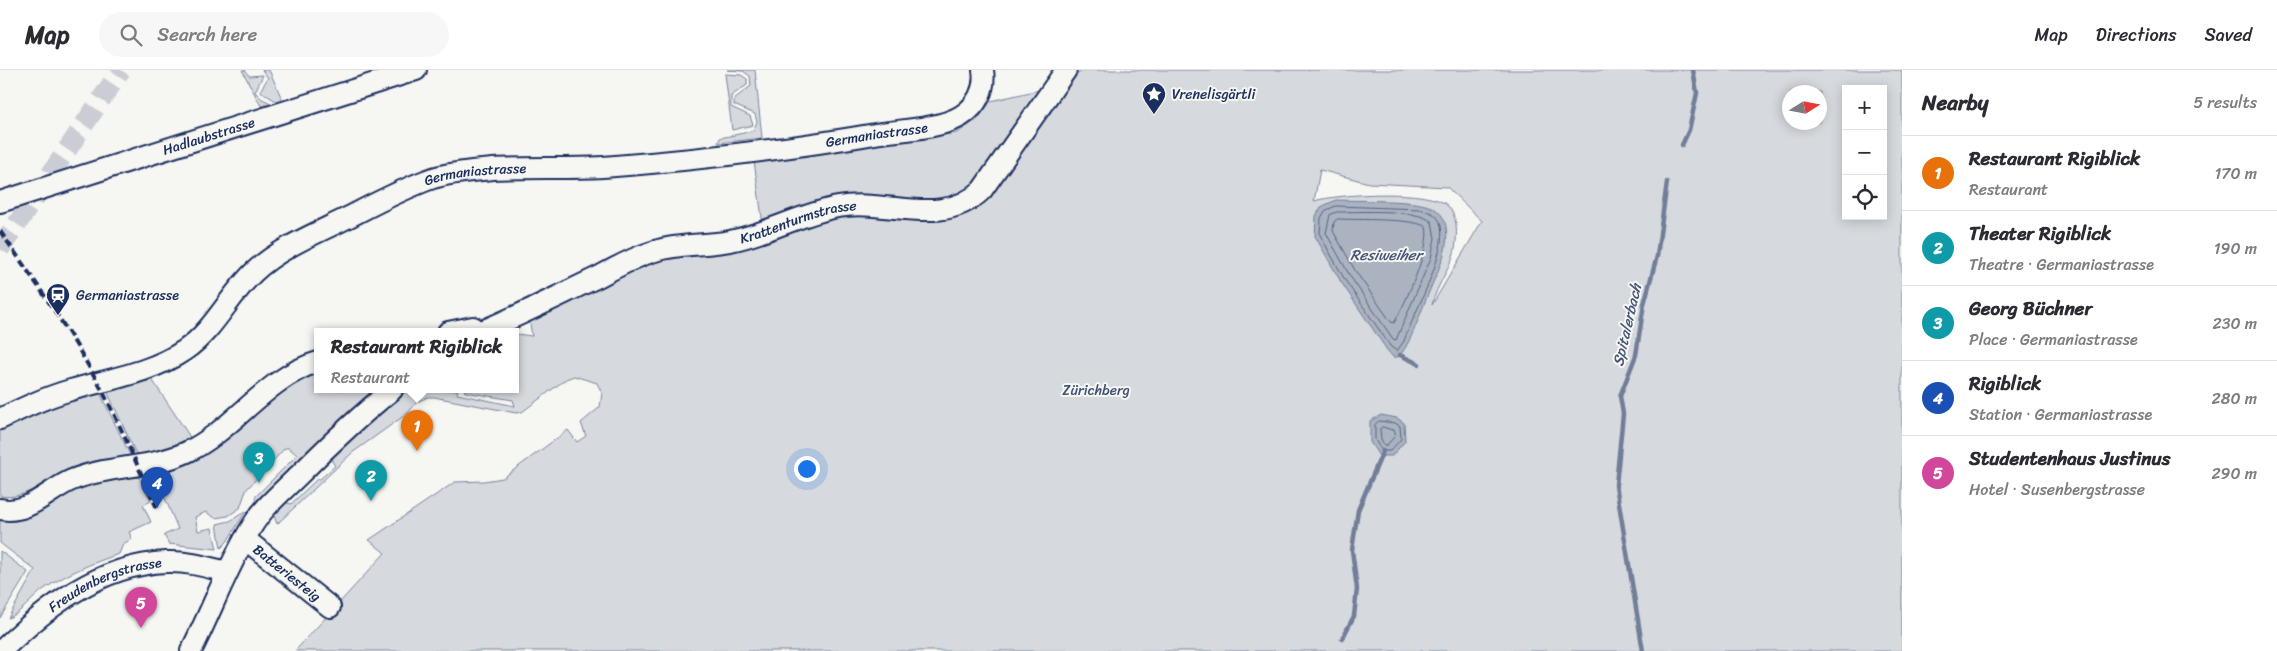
<!DOCTYPE html>
<meta charset="utf-8">
<style>
body{margin:0;font-family:Sriracha,sans-serif;background:#f7f7f7;color:#2b2b33}
.controls{position:absolute;right:15px;top:15px;display:grid;overflow:hidden;border-radius:0px;box-shadow:0 2px 12px #0003}
.controls button{width:45px;height:45px;display:grid;place-items:center;padding:0;border:0;border-bottom:1px solid #e1e1e2;background:#fff;color:#2b2b33;font:25px sans-serif}
.compass{position:absolute;left:1782px;top:15px;width:45px;height:45px;border-radius:50%;background:#fff;box-shadow:0 2px 12px #0003;rotate:79deg}
.you{position:absolute;left:806px;top:398px;width:18px;height:18px;margin:-12px;border:4px solid #fff;border-radius:50%;background:#1a73e8;box-shadow:0 0 0 8px #1a73e833}
.badge{display:grid;place-items:center;width:32px;height:32px;border-radius:50%;background:#db2777;color:#fff;font-size:16px;font-weight:700}
.pin{position:absolute;translate:-50% -41px;filter:drop-shadow(0 1px 2px #0008)}
.pin::after{content:'';position:absolute;top:26px;width:18px;height:15px;background:inherit;clip-path:polygon(0 0,100% 0,50% 100%)}
.popup{position:absolute;left:314px;top:258px;width:205px;height:65px;box-sizing:border-box;display:grid;place-content:center;border-radius:0px;background:#fff;filter:drop-shadow(0 1px 4px #0005);font-size:16px;white-space:nowrap;color:#7c7c81}
.popup b{font-size:19px;color:#2b2b33}
.popup::after{content:'';position:absolute;left:50%;top:100%;margin-left:-10px;border:10px solid transparent;border-top-color:#fff}
.list{margin:0;padding:0;list-style:none}
h2{display:flex;justify-content:space-between;align-items:center;height:65px;margin:0;padding:0 20px;font-size:21px}
h2 small{font-size:16px;font-weight:400;color:#7c7c81}
.list li{display:grid;grid-template-columns:32px 1fr auto;gap:15px;align-items:center;box-sizing:border-box;height:75px;padding:0 20px;border-top:1px solid #e1e1e2}
.list b{display:block;font-size:19px;white-space:nowrap}
.list p{margin:0;font-size:16px;white-space:nowrap;color:#7c7c81}
.list em{font-size:16px;font-style:normal;color:#7c7c81}
.icon{flex:none;width:28px;height:28px;fill:none;stroke:currentColor;stroke-width:2;stroke-linecap:round;stroke-linejoin:round}
.map{position:relative;flex:none;width:1902px;height:581px;overflow:hidden}
header{display:flex;align-items:center;gap:30px;box-sizing:border-box;height:70px;padding:0 25px;background:#fff;border-bottom:1px solid #e1e1e2}
header strong{font-size:24px}
nav{display:flex;gap:28px;margin-inline-start:auto;font-size:18px}
.search{width:350px;height:45px;background:#f7f7f7;display:flex;align-items:center;gap:12px;box-sizing:border-box;padding:0 18px;border-radius:28px;color:#7c7c81;font-size:19px}
main{display:flex}
aside{flex:1;background:#fff}
.map>svg:first-child{display:block}
.green{fill:#d6d9dd;stroke:#78849e;fill-rule:evenodd}
.water{fill:#abb2c0;stroke:#717e99}
.lines{fill:none;stroke-linecap:round;stroke-linejoin:round}
.shore{stroke:#556385;stroke-width:1}
.stream{stroke:#717e99;stroke-width:4.5}
.minor-tunnel{stroke:#caced4;stroke-width:20;stroke-dasharray:20 10;stroke-linecap:butt}
.minor-casing{stroke:#1b2f5e;stroke-width:24}
.minor{stroke:#f6f6f2;stroke-width:20}
.rail{stroke:#1b2f5e;stroke-width:4;stroke-dasharray:8 4;stroke-linecap:butt}
.labels{text-anchor:middle;dominant-baseline:central;stroke-width:4;stroke-linejoin:round;paint-order:stroke}
.poi-label{font-size:14px;fill:#1b2f5e;stroke:#f6f6f2;text-anchor:start}
.street-label{font-size:14px;fill:#1b2f5e;stroke:#f6f6f2}
.park-label{font-size:14px;fill:#405177;stroke:#f6f6f2}
.water-label{font-size:15px;font-style:italic;fill:#46567b;stroke:#f6f6f2}
</style>
<header>
<strong>Map</strong>
<div class="search"><svg class="icon" aria-label="search" viewBox="0 0 24 24"><circle cx="10" cy="10" r="6"/><path d="M15 15l6 6"/></svg>Search here</div>
<nav><a>Map</a><a>Directions</a><a>Saved</a></nav>
</header>
<main>
<div class="map">
<svg width="1902" height="581" viewBox="0 0 1902 581">
<rect width="100%" height="100%" fill="#f6f6f2"/>
<filter id="ink" filterUnits="userSpaceOnUse"><feTurbulence type="fractalNoise" baseFrequency=".02" numOctaves="2"/><feDisplacementMap in="SourceGraphic" scale="10" xChannelSelector="R" yChannelSelector="G"/><feConvolveMatrix kernelMatrix="1 2 1 2 8 2 1 2 1" color-interpolation-filters="sRGB"/></filter>
<g filter="url(#ink)">
<g class="green">
<polygon points="242,0 245,0 249,6 263,5 255,22 262,29 271,33 261,36"/>
<polygon points="262,0 269,0 282,29 276,31 260,21 268,8"/>
<polygon points="727,0 755,0 762,68 718,73 720,68 753,61 757,52 755,44 734,35 734,29 751,16 750,6 743,1"/>
<path d="M1084,0h818v581h-1607l90,-98 -16,-13 86,-58 29,-1 19,-3 65,-48 9,12 9,-6 -5,-13 19,-16 2,-14 -5,-10 -23,-7 -8,3 -44,33 -6,1 -82,-16h-6l-11,5 -9,11 -56,40 -75,71 -4,-11 11,-11 7,2 26,-25h3l15,-13 -3,-5 3,-9 65,-57 8,-5h50l-1,4 58,12 -2,-6 -48,-8 -1,-2h52v-56l16,2 -3,-18 79,-38 56,-23 101,-18 -11,-78 203,-28 21,-14 13,-18 70,-16zM1846,19h37v127h-37zM1790,22h30v30h-30zM1320,100l49,13 78,4 35,34 -50,84c4,-21 23,-41 24,-63 1,-13 1,-26 -8,-36 -16,-18 -111,-12 -134,-5z"/>
<polygon points="725,4 741,5 747,9 747,15 731,26 731,37 750,46 753,55 732,60"/>
<path d="M318,300v20h55l-117,113 -1,-6 42,-42 -8,-7h-4l-39,42 -6,18 -12,8 -13,2 -9,-6 -11,5 3,14 14,-3 5,21 -48,-5 -5,-9 14,-6 -13,-31 -7,3 -12,-25c61,-10 97,-59 145,-92 8,-6 18,-9 27,-14z"/>
<polygon points="151,308 190,367 171,377 137,386 107,321 136,314"/>
<path d="M100,323l31,64c-20,1 -39,3 -58,10 -26,9 -44,34 -73,29v-66l57,-25z"/>
<path d="M139,407l12,24 -8,4 8,17 -22,10 3,7 -9,5 -4,10c-27,9 -51,19 -75,35 -11,8 -24,25 -36,29l27,-48 -35,-27v-25c30,7 52,-21 78,-30 20,-7 40,-9 61,-11z"/>
<polygon points="246,441 226,473 221,478 217,454 230,451"/>
<polygon points="0,481 28,502 0,548"/>
</g>
<g class="water">
<path d="M1336,130c21,1 78,-1 95,7 8,3 14,11 15,20 4,23 -9,45 -17,65 -7,16 -19,55 -31,65h-5l-6,-7 -46,-68 -26,-46 1,-20 5,-9z"/>
<polygon points="1381,345 1397,348 1404,353 1405,371 1392,386 1379,386 1370,372 1370,351"/>
</g>
<g class="lines">
<g class="shore">
<path d="M1336,136l84,3c6,2 12,3 17,8 19,22 -25,99 -33,124l-7,10 -6,-4 -46,-67 -25,-45 1,-17 4,-7z"/>
<path d="M1337,142c23,0 79,-4 95,10l3,16 -4,20 -35,82 -3,-1 -43,-63 -24,-43 4,-18z"/>
<path d="M1338,149c17,1 77,-1 88,8 6,18 -22,79 -32,96l-3,-1 -35,-50 -23,-41 1,-9z"/>
<polygon points="1379,351 1395,353 1400,356 1401,369 1390,381 1382,381 1375,370 1375,355"/>
<polygon points="1383,357 1395,361 1395,366 1387,375 1384,375 1381,369 1380,359"/>
</g>
<g class="stream">
<polyline points="1682,75 1689,60 1697,23 1693,0"/>
<polyline points="1400,285 1419,294"/>
<polyline points="1342,569 1354,546 1357,519 1352,480 1358,440 1383,381"/>
<polyline points="1643,581 1616,415 1623,344 1620,326 1636,285 1644,234 1657,186 1667,112"/>
</g>
<polyline class="minor-tunnel" points="0,179 121,0"/>
<g class="minor-casing">
<g id="minor">
<path id="s1" d="M0,132l416,-132"/>
<polyline points="448,262 473,257 480,262"/>
<path id="s2" d="M480,262c41,-17 80,-37 120,-56 17,-9 36,-20 55,-25 24,-8 50,-5 75,-10 37,-7 70,-27 108,-34 48,-9 104,22 144,-17l84,-120"/>
<path id="s3" d="M0,349c23,-11 46,-22 71,-29 38,-11 80,-17 114,-40 29,-20 44,-54 69,-78 25,-24 63,-39 95,-55 27,-14 55,-29 84,-39 19,-6 40,-7 60,-9 36,-2 73,0 110,-2 92,-7 186,-18 278,-34 22,-3 61,-5 80,-17 16,-10 25,-27 22,-46"/>
<path d="M0,439c29,6 48,-19 72,-29 37,-15 78,-11 115,-28 48,-23 79,-75 131,-90"/>
<path id="s4" d="M245,469l85,68"/>
<path id="s5" d="M1,581c46,-44 98,-86 165,-89 21,-1 41,5 61,10"/>
<path d="M191,581c21,-41 36,-84 60,-123 12,-21 32,-37 48,-53 30,-30 60,-59 93,-85"/>
</g>
</g>
<use href="#minor" class="minor"/>
<path class="rail" d="M0,161c37,53 74,106 104,163 19,37 35,76 53,114"/>
</g>
</g>
<defs>
<g id="sight-pin" transform="scale(1.25)"><path d="M0 17L-7.5 6A9.5 9.5 0 1 1 7.5 6Z" fill="#1b2f5e" stroke="#f6f6f2"/><path d="M0-6L1.8-2.2L6-1.7L2.9 1.2L3.7 5.4L0 3.3L-3.7 5.4L-2.9 1.2L-6-1.7L-1.8-2.2Z" fill="#fff"/></g>
<g id="station-pin" transform="scale(1.25)"><path d="M0 17L-7.5 6A9.5 9.5 0 1 1 7.5 6Z" fill="#1b2f5e" stroke="#f6f6f2"/><path d="M-3-6H3Q5-6 5-4V2Q5 4 3 4L4.5 6H3L1.5 4h-3L-3 6H-4.5L-3 4Q-5 4-5 2V-4Q-5-6-3-6ZM-3.5-4v3h7v-3ZM-3.5 1v1.5H-2V1ZM2 1v1.5H3.5V1Z" fill="#fff"/></g>
</defs>
<g fill-rule="evenodd">
<use href="#sight-pin" x="1154" y="24"/>
<use href="#station-pin" x="58" y="225"/>
</g>
<g class="labels">
<g class="poi-label">
<text x="1172" y="24">Vrenelisgärtli</text>
<text x="76" y="225">Germaniastrasse</text>
</g>
<g class="street-label">
<text stroke="none"><textPath href="#s3" startOffset="952">Germaniastrasse</textPath></text>
<text stroke="none"><textPath href="#s1" startOffset="219">Hadlaubstrasse</textPath></text>
<text stroke="none"><textPath href="#s3" startOffset="548">Germaniastrasse</textPath></text>
<text stroke="none"><textPath href="#s2" startOffset="340">Krattenturmstrasse</textPath></text>
<text stroke="none"><textPath href="#s4" startOffset="54">Batteriesteig</textPath></text>
<text stroke="none"><textPath href="#s5" startOffset="126">Freudenbergstrasse</textPath></text>
</g>
<g class="park-label">
<text x="1096" y="320">Zürichberg</text>
</g>
<g class="water-label">
<text x="1386" y="185">Resiweiher</text>
<text transform="translate(1627 255) rotate(-77)">Spitalerbach</text>
</g>
</g>
</svg>
<div class="controls">
<button>+</button>
<button>−</button>
<button><svg class="icon" aria-label="locate" viewBox="0 0 24 24"><circle cx="12" cy="12" r="6"/><path d="M12 2v4M12 18v4M2 12h4M18 12h4"/></svg></button>
</div>
<svg class="compass" viewBox="-18 -18 36 36"><path d="M0-13l5 13h-10z" fill="#e53935"/><path d="M0 13l5-13h-10z" fill="#7c7c81"/></svg>
<div class="you"></div>
<div class="pin badge" style="left:417px;top:381px;background:#e8710a">1</div>
<div class="popup"><b>Restaurant Rigiblick</b>Restaurant</div>
<div class="pin badge" style="left:371px;top:431px;background:#0f9aa8">2</div>
<div class="pin badge" style="left:259px;top:413px;background:#0f9aa8">3</div>
<div class="pin badge" style="left:157px;top:438px;background:#1a4fb4">4</div>
<div class="pin badge" style="left:141px;top:558px;background:#d1479c">5</div>
</div>
<aside>
<h2>Nearby<small>5 results</small></h2>
<ul class="list">
<li><span class="badge" style="background:#e8710a">1</span><div><b>Restaurant Rigiblick</b><p>Restaurant</p></div><em>170 m</em></li>
<li><span class="badge" style="background:#0f9aa8">2</span><div><b>Theater Rigiblick</b><p>Theatre · Germaniastrasse</p></div><em>190 m</em></li>
<li><span class="badge" style="background:#0f9aa8">3</span><div><b>Georg Büchner</b><p>Place · Germaniastrasse</p></div><em>230 m</em></li>
<li><span class="badge" style="background:#1a4fb4">4</span><div><b>Rigiblick</b><p>Station · Germaniastrasse</p></div><em>280 m</em></li>
<li><span class="badge" style="background:#d1479c">5</span><div><b>Studentenhaus Justinus</b><p>Hotel · Susenbergstrasse</p></div><em>290 m</em></li>
</ul>
</aside>
</main>
